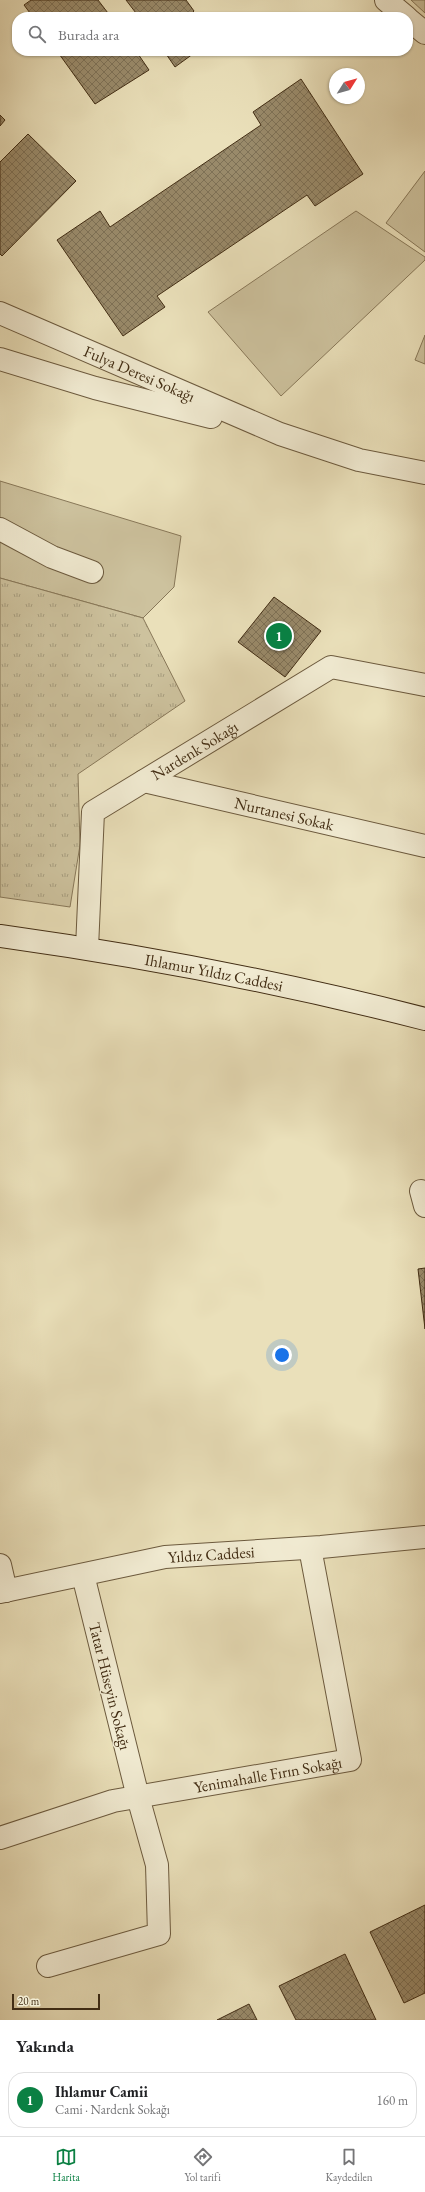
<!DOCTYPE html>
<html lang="tr">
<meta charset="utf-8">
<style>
body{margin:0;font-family:"EB Garamond",serif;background:#f2f2f2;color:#202124}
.compass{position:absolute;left:329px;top:68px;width:36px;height:36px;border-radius:50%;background:#fff;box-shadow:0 1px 3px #0004;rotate:53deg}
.scale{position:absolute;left:12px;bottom:10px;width:88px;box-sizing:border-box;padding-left:4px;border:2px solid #422d14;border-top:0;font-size:11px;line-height:14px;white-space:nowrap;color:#422d14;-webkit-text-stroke:3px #f1ebd2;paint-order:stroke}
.you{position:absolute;left:282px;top:1355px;width:14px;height:14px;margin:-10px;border:3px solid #fff;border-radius:50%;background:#1a73e8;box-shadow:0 0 0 6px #1a73e833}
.badge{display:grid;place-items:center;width:26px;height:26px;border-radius:50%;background:#0b8043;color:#fff;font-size:13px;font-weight:700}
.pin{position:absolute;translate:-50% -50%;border:2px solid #fff;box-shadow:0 1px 4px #0006}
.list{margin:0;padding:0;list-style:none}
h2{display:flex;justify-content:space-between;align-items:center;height:52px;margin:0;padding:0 16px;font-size:17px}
h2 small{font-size:13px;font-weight:400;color:#757577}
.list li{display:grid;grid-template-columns:26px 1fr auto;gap:12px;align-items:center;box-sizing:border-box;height:56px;margin:0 8px 8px;padding:0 8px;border:1px solid #e0e0e0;border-radius:16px}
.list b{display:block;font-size:15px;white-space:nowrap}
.list p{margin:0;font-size:13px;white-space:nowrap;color:#757577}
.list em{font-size:13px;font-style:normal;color:#757577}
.icon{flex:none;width:22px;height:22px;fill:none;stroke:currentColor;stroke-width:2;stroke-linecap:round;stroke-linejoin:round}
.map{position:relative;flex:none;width:425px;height:2020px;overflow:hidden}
.search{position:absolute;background:#fff;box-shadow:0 1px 3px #0004;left:12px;right:12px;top:12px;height:44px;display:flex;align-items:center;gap:10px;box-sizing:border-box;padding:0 14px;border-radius:16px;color:#757577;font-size:15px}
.sheet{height:116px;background:#fff}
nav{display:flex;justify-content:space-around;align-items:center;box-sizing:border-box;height:56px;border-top:1px solid #e0e0e0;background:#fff;font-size:11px;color:#757577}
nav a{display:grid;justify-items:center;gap:2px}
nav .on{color:#0b8043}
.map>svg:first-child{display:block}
.grass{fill:#cdc29e;stroke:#887859}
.park{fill:url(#park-tufts);stroke:#887859}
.building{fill:url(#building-cross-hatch);stroke:#422d14}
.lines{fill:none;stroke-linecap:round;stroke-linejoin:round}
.minor-casing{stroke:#6c5a3e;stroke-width:24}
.tertiary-casing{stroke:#6c5a3e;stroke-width:24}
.secondary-casing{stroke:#422d14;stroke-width:24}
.minor{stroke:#f1ebd2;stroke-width:22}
.tertiary{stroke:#f1ebd2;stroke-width:22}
.secondary{stroke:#f1ebd2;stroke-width:22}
.labels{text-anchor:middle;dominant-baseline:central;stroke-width:3;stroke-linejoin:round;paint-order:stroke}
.street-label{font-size:16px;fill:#422d14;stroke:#f1ebd2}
</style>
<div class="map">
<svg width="425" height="2020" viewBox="0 0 425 2020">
<defs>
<pattern id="park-tufts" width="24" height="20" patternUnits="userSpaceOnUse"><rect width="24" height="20" fill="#cdc29e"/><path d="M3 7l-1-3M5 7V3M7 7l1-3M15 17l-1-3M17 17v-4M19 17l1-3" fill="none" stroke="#a89e80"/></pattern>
<pattern id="building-cross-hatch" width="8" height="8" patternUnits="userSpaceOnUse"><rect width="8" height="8" fill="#998a6a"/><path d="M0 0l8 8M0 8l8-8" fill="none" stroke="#7e7156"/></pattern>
</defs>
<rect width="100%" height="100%" fill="#eae0ba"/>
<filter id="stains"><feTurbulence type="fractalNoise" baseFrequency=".005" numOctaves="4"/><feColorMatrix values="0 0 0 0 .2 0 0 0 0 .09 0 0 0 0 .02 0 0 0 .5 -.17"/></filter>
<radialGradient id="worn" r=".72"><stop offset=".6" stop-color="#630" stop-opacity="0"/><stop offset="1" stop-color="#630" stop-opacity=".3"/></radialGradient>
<g class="grass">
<polygon points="425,171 425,252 386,223"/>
<polygon points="356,211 425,257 425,260 281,396 208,312"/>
<polygon points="425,335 425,364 415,360"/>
<polygon points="0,481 181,536 174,587 143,618 0,578"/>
</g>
<g class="park">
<polygon points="411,0 425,0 425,13"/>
<polygon points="0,578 143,618 185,701 78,774 80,845 70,907 0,897"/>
</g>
<g class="building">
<polygon points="31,0 98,0 111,17 33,17 24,5"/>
<polygon points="126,0 186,0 194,11 192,13 195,17 139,17"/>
<polygon points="57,51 136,51 149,70 95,104"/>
<polygon points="164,51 197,51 175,67"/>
<polygon points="301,79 363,174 315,206 307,195 157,296 165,307 123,336 57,240 100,211 110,227 261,125 253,112"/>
<polygon points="0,115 5,120 0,126"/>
<polygon points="28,134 76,181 2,256 0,254 0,162"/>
<polygon points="274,597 321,631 285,677 238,642"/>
<polygon points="425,1268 425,1329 418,1269"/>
<polygon points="425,1905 425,1993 404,2003 370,1932"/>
<polygon points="345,1954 376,2020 296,2020 279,1986"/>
<polygon points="249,2004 257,2020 217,2020"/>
</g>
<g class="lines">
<g class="minor-casing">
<g id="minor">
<polyline points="386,0 406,17"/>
<polyline points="408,19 425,33"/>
<path id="s1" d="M0,313l280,121 79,26 66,13"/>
<polyline points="0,359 95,388 211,417"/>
<polyline points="0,529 52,557 92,572"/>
<path id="s2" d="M144,781l281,65"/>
<path id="s3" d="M87,948l6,-136 238,-145 94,18"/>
<polyline points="421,1191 425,1206"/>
<polyline points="0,1565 6,1591"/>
<path id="s4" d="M0,1838l113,-37 237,-41 -40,-212"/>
<polyline points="48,1966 159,1934 157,1865 138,1797 83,1575"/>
</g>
</g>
<g class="tertiary-casing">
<g id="tertiary">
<path id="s5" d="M0,1592l165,-35 156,-10 104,-10"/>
</g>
</g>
<g class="secondary-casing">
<g id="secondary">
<path id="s6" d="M0,936c143,20 285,47 425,83"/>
</g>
</g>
<use href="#minor" class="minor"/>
<use href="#tertiary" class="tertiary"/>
<use href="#secondary" class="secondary"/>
</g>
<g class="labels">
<g class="street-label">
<text stroke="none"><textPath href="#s1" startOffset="152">Fulya Deresi Sokağı</textPath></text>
<text stroke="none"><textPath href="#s3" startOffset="255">Nardenk Sokağı</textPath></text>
<text stroke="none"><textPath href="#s2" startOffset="144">Nurtanesi Sokak</textPath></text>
<text stroke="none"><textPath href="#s6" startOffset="217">Ihlamur Yıldız Caddesi</textPath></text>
<text stroke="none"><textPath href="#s5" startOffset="215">Yıldız Caddesi</textPath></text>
<text transform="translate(110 1686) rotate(76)">Tatar Hüseyin Sokağı</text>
<text stroke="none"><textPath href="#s4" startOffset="276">Yenimahalle Fırın Sokağı</textPath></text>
</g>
</g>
<rect width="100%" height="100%" filter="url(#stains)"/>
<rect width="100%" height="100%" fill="url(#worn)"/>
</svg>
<svg class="compass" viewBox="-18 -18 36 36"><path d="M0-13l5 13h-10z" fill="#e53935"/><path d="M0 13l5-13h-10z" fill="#757577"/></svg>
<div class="scale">20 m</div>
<div class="you"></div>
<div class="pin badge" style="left:279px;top:636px">1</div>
<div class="search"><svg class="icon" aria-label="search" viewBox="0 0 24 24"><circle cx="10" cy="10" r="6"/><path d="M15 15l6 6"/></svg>Burada ara</div>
</div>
<section class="sheet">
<h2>Yakında<small></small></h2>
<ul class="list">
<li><span class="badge">1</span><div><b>Ihlamur Camii</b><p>Cami · Nardenk Sokağı</p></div><em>160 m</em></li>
</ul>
</section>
<nav>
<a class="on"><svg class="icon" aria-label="map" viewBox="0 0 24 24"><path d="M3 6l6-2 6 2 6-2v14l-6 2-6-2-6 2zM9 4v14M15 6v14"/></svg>Harita</a>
<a><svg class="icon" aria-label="directions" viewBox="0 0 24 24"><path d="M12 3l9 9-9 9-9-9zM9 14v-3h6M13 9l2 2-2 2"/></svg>Yol tarifi</a>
<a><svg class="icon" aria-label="saved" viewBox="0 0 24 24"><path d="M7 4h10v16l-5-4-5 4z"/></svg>Kaydedilen</a>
</nav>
